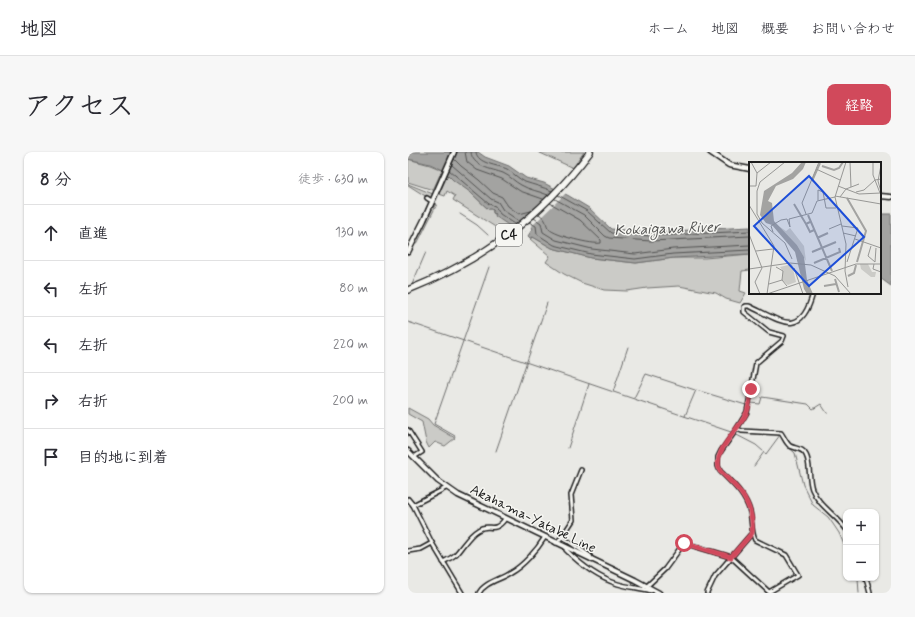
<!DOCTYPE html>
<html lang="ja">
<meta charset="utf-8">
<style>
body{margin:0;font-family:Mynerve,"Klee One",sans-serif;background:#f7f7f7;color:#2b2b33}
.controls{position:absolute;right:12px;bottom:12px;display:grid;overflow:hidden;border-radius:8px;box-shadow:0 1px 3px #0004}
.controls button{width:36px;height:36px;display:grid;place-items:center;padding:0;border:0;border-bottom:1px solid #e1e1e2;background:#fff;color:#2b2b33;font:20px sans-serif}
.stop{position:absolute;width:12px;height:12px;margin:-9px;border:3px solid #d1495b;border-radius:50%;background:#fff}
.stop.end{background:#d1495b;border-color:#fff;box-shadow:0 1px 4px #0008}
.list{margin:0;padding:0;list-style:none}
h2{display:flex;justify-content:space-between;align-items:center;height:52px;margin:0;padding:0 16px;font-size:17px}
h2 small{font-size:13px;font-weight:400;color:#7c7c81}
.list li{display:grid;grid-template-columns:26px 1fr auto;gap:12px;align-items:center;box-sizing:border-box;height:56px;padding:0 16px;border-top:1px solid #e1e1e2}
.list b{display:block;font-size:15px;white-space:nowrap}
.list em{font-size:13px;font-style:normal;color:#7c7c81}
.icon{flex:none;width:22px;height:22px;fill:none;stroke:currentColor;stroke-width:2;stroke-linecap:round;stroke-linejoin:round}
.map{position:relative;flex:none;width:483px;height:441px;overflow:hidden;border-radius:8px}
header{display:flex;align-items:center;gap:24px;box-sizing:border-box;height:56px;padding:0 20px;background:#fff;border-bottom:1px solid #e1e1e2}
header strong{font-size:19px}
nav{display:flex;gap:22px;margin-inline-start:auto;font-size:14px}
.intro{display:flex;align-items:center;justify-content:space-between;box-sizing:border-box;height:96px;padding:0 24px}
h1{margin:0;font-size:28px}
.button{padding:10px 18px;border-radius:8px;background:#d1495b;color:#fff;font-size:14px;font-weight:700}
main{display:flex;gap:24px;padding:0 24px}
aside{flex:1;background:#fff;border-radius:8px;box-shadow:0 1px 3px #0004}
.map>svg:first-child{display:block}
.green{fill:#cbcbc7;stroke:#747472}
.water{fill:#a3a3a1;stroke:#6d6d6c}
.pier{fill:#e9e9e5}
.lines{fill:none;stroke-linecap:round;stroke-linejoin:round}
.shore{stroke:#525251;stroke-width:1}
.stream{stroke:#6d6d6c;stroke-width:1}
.minor-casing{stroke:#1c1c1c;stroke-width:6}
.secondary-casing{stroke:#1c1c1c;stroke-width:7}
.motorway-casing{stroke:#1c1c1c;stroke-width:8}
.minor{stroke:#f6f6f2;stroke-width:3}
.secondary{stroke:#f6f6f2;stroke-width:4}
.motorway{stroke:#f6f6f2;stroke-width:5.5}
.route{stroke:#d1495b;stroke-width:5}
.labels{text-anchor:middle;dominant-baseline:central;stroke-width:3;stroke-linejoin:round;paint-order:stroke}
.shield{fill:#f6f6f2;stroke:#5d5d5c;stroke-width:1}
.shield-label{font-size:13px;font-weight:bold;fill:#1c1c1c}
.street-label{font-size:14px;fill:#1c1c1c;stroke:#f6f6f2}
.water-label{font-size:15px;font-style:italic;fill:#525251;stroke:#f6f6f2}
.inset-river{fill:none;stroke:#a3a3a1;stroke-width:2}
.inset-road{fill:none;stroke:#979795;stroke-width:1}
.view{fill:#1d4ed8;fill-opacity:0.15;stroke:#1d4ed8;stroke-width:2}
.inset-edge{fill:none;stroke:#1c1c1c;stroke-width:2}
</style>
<header>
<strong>地図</strong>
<nav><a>ホーム</a><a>地図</a><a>概要</a><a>お問い合わせ</a></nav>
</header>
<div class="intro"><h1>アクセス</h1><a class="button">経路</a></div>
<main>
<aside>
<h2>8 分<small>徒歩 · 630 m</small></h2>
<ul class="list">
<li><svg class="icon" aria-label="ahead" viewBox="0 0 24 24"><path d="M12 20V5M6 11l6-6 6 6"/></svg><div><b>直進</b></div><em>130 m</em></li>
<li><svg class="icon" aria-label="left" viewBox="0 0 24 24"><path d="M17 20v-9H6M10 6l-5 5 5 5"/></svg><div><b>左折</b></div><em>80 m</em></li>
<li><svg class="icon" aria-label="left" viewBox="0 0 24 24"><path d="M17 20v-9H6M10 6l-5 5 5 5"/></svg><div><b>左折</b></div><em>220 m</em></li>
<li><svg class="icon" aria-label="right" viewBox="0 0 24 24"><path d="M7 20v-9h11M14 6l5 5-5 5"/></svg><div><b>右折</b></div><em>200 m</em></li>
<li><svg class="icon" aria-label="arrive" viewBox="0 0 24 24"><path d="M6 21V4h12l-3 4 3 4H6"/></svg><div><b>目的地に到着</b></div></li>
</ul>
</aside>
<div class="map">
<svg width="483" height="441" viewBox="0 0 483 441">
<rect width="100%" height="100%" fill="#e9e9e5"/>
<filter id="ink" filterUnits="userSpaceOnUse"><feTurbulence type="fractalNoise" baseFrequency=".025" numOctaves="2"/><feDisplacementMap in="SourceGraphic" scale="8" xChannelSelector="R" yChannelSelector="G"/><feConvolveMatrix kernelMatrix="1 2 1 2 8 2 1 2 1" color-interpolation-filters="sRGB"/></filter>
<g filter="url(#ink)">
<g class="green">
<polygon points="130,0 176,0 165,16"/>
<polygon points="0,7 22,13 34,18 25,38 0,30"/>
<polygon points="40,22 62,40 80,57 84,57 85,61 104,75 99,79 94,75 92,78 45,48 47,44 39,39 37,44 31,42"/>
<polygon points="0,32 25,42 22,47 0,33"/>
<polygon points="27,51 29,52 9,92 7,91"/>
<polygon points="125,85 144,96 183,106 228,111 266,106 297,106 342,102 342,118 334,119 332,139 338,141 332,151 318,147 308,141 271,134 239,136 219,139 196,138 174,131 156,122 138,110 142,104 122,87"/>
<polygon points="0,256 20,267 25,273 47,286 37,294 27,290 21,296 18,290 14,270 0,262"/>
</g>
<g class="water">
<polygon points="0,0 70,0 77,5 101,14 118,26 136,31 161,44 181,56 203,77 243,80 342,75 342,102 266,106 228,111 183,106 144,96 125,85 122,86 120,84 125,76 121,74 116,81 114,79 112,81 87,64 88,62 85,61 86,59 84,57 80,57 62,40 45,28 35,18 22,12 0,7"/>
<polygon points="472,62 483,62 483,134 472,126"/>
</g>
<polygon class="pier" points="150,36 159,40 125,73 115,82 112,83 104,78"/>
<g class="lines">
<g class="shore">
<polyline points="57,0 59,10 69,18 94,27 112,39 135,47"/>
<path d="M63,0c1,15 21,17 32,21 7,3 12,9 18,12 8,5 18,6 27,10"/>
<path d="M68,0c1,12 22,13 31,17 6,4 12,10 18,13 9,3 18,5 27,9"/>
<polyline points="46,7 53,14 71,28 85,41 94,45 100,54 111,62 123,59"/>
<polyline points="44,13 83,47 90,50 95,58 111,69"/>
<polyline points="41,18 81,52 87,54 92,62 107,72"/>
<polyline points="150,43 179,59 203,81 243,84 342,79"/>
<polyline points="147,47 176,63 197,84 201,86 243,89 342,84"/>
<path d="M131,62c9,6 6,10 10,15 7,7 44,16 52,14v-3l-21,-20 -30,-17"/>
<polyline points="126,66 133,71 135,80 148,88 184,97 227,102 265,97 342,93"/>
<polyline points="121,70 128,74 129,82 146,93 183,102 227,107 265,102 342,98"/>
</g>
<g class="stream">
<polyline points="52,62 69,73 80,83"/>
<polyline points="3,135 18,100"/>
<polyline points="0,170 323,280 348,293 356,300 346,314"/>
<polyline points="205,240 220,195"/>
<polyline points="226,246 238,222 287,238"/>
<polyline points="342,254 343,251 352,252 354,245 400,252 405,257 413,252 419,261 420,261"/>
<polyline points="277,264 288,238 338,253"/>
<polyline points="47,284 26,272 81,115"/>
<polyline points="160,296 181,232"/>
<polyline points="88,299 139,151"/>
<polyline points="357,301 358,302 372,283 377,292 387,301 395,333 405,353 420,365 425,372 431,381 438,397"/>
<polyline points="450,426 451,441"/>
</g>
<g class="minor-casing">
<g id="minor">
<polyline points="19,46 22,48"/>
<path d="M329,277l5,2 39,2c3,4 5,10 9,13 6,3 13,2 16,9 5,9 2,23 6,34 6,16 24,26 34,40"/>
<polyline points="0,278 14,300 6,305"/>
<polyline points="0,347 5,353 24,391 54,441"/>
<polyline points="5,353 38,336"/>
<polyline points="154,385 182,404 184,408"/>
<polyline points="148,391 154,385 165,368 163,343 173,318"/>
<path d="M158,395v3c14,14 32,28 52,34 10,3 22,4 33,7l2,-1"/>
<polyline points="0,399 13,397 24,391"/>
<path d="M35,410c4,-2 10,-5 13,-8 7,-8 13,-19 22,-24 11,-8 15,5 27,-11"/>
<polyline points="458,426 462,441"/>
<path d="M239,434l18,-17 19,-26 47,14 38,35 29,-17 -12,-20 -31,-15c-4,-9 -3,-19 -5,-28 -4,-17 -18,-29 -30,-41l-2,-5v-9l3,-6 15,-21 11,-18 9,-49 26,-22 2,-5 -15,-4 -25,-20v-5l2,-1h3c32,15 52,33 64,-13"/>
<path d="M71,441c6,-11 21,-13 31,-20 13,-7 27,-23 35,-36"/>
<polyline points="299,441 307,424 344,381"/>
</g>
</g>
<g class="secondary-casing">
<g id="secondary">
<polyline points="302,0 321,13 342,17"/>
<polyline points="472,44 483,45"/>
<polyline points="0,100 16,68 46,0"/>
<polyline points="0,299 30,329 50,343 227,428 251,441"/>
</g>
</g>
<g class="motorway-casing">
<path id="motorway" d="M0,138c75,-30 133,-73 182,-138"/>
</g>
<use href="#minor" class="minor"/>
<use href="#secondary" class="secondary"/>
<use href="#motorway" class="motorway"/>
</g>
</g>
<g class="lines" filter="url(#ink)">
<path class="route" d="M276,391l47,14 21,-24c1,-5 0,-8 0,-13 -4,-24 -15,-32 -32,-49 -9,-19 18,-40 26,-57 4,-8 4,-17 5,-25"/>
</g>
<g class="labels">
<rect class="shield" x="88" y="72" width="26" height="22" rx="3"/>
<g class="shield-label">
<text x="101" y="83">C4</text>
</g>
<g class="street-label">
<text transform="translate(125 367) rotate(26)">Akahama-Yatabe Line</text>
</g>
<g class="water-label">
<text transform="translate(259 77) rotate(-2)">Kokaigawa River</text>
</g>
</g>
<g transform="translate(341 10)">
<rect width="132" height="132" fill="#e9e9e5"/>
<path d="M28,63l9,6 4,-3 14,18 2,15 -9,-16zM43,102l4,18 -8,3 -6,-5 1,-9 -3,-4zM111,102h8l4,8h4l-1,5h-4l-10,-8z" fill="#cbcbc7"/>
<path d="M53,0h4l-3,7 -10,10 -17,7 -8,15 4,2 2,18 23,24 7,12 3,23 6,14h-6l-3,-5 -9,-37 -23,-27 -6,-2 -6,-8 4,-24 28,-18z" fill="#a3a3a1"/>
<path class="inset-river" d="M73,4l12,4 5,-2 4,-6M63,19l8,-18M98,36l19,33 -9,31M45,42l12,20 4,-2M59,53l24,56M57,62l4,8 4,-2M68,76l11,-5M63,90l24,-10M65,101l26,-11 -1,-4M99,114l6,-3 2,-8M86,117l4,13M75,124l12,-2"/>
<path class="inset-road" d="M36,0l-25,20 -3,9v23l5,9 23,20 7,16M97,0l-11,35 11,47 -1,27 3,16M101,0l1,25M124,0v13l7,18M132,3l-3,16 3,11M67,7l24,11M8,11l14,-11M0,24h7l1,-13 -6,-11M89,24l21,8 22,-1M107,30l8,-2 11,-10 6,-1M86,34l46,8M91,35l6,-8 13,-5M69,38v-10l5,2 3,16h10M0,43l25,41 -7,48M57,52l-4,-11 17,-41M93,64l16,2 -11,34M80,67l12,-5M24,70l-2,-6 10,-6 6,-1 3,8 -1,-8 23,-6 5,-12 18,-4M94,71l13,3M0,72l13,34 -7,14 5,12M106,77l26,9M122,84l-3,10 7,6M7,89l17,-2M126,100l1,-14M125,102l-1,5 8,3M27,105l7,4 -1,9 5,6M45,106l9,26M0,107l41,-6 21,2 24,11 16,18M20,122l13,-4M18,132l89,-30h25"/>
<path class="view" d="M60,14l55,61 -55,49 -55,-60z"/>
<rect width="132" height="132" class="inset-edge"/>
</g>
</svg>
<div class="controls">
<button>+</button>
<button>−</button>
</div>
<div class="stop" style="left:276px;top:391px"></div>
<div class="stop end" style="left:343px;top:237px"></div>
</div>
</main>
